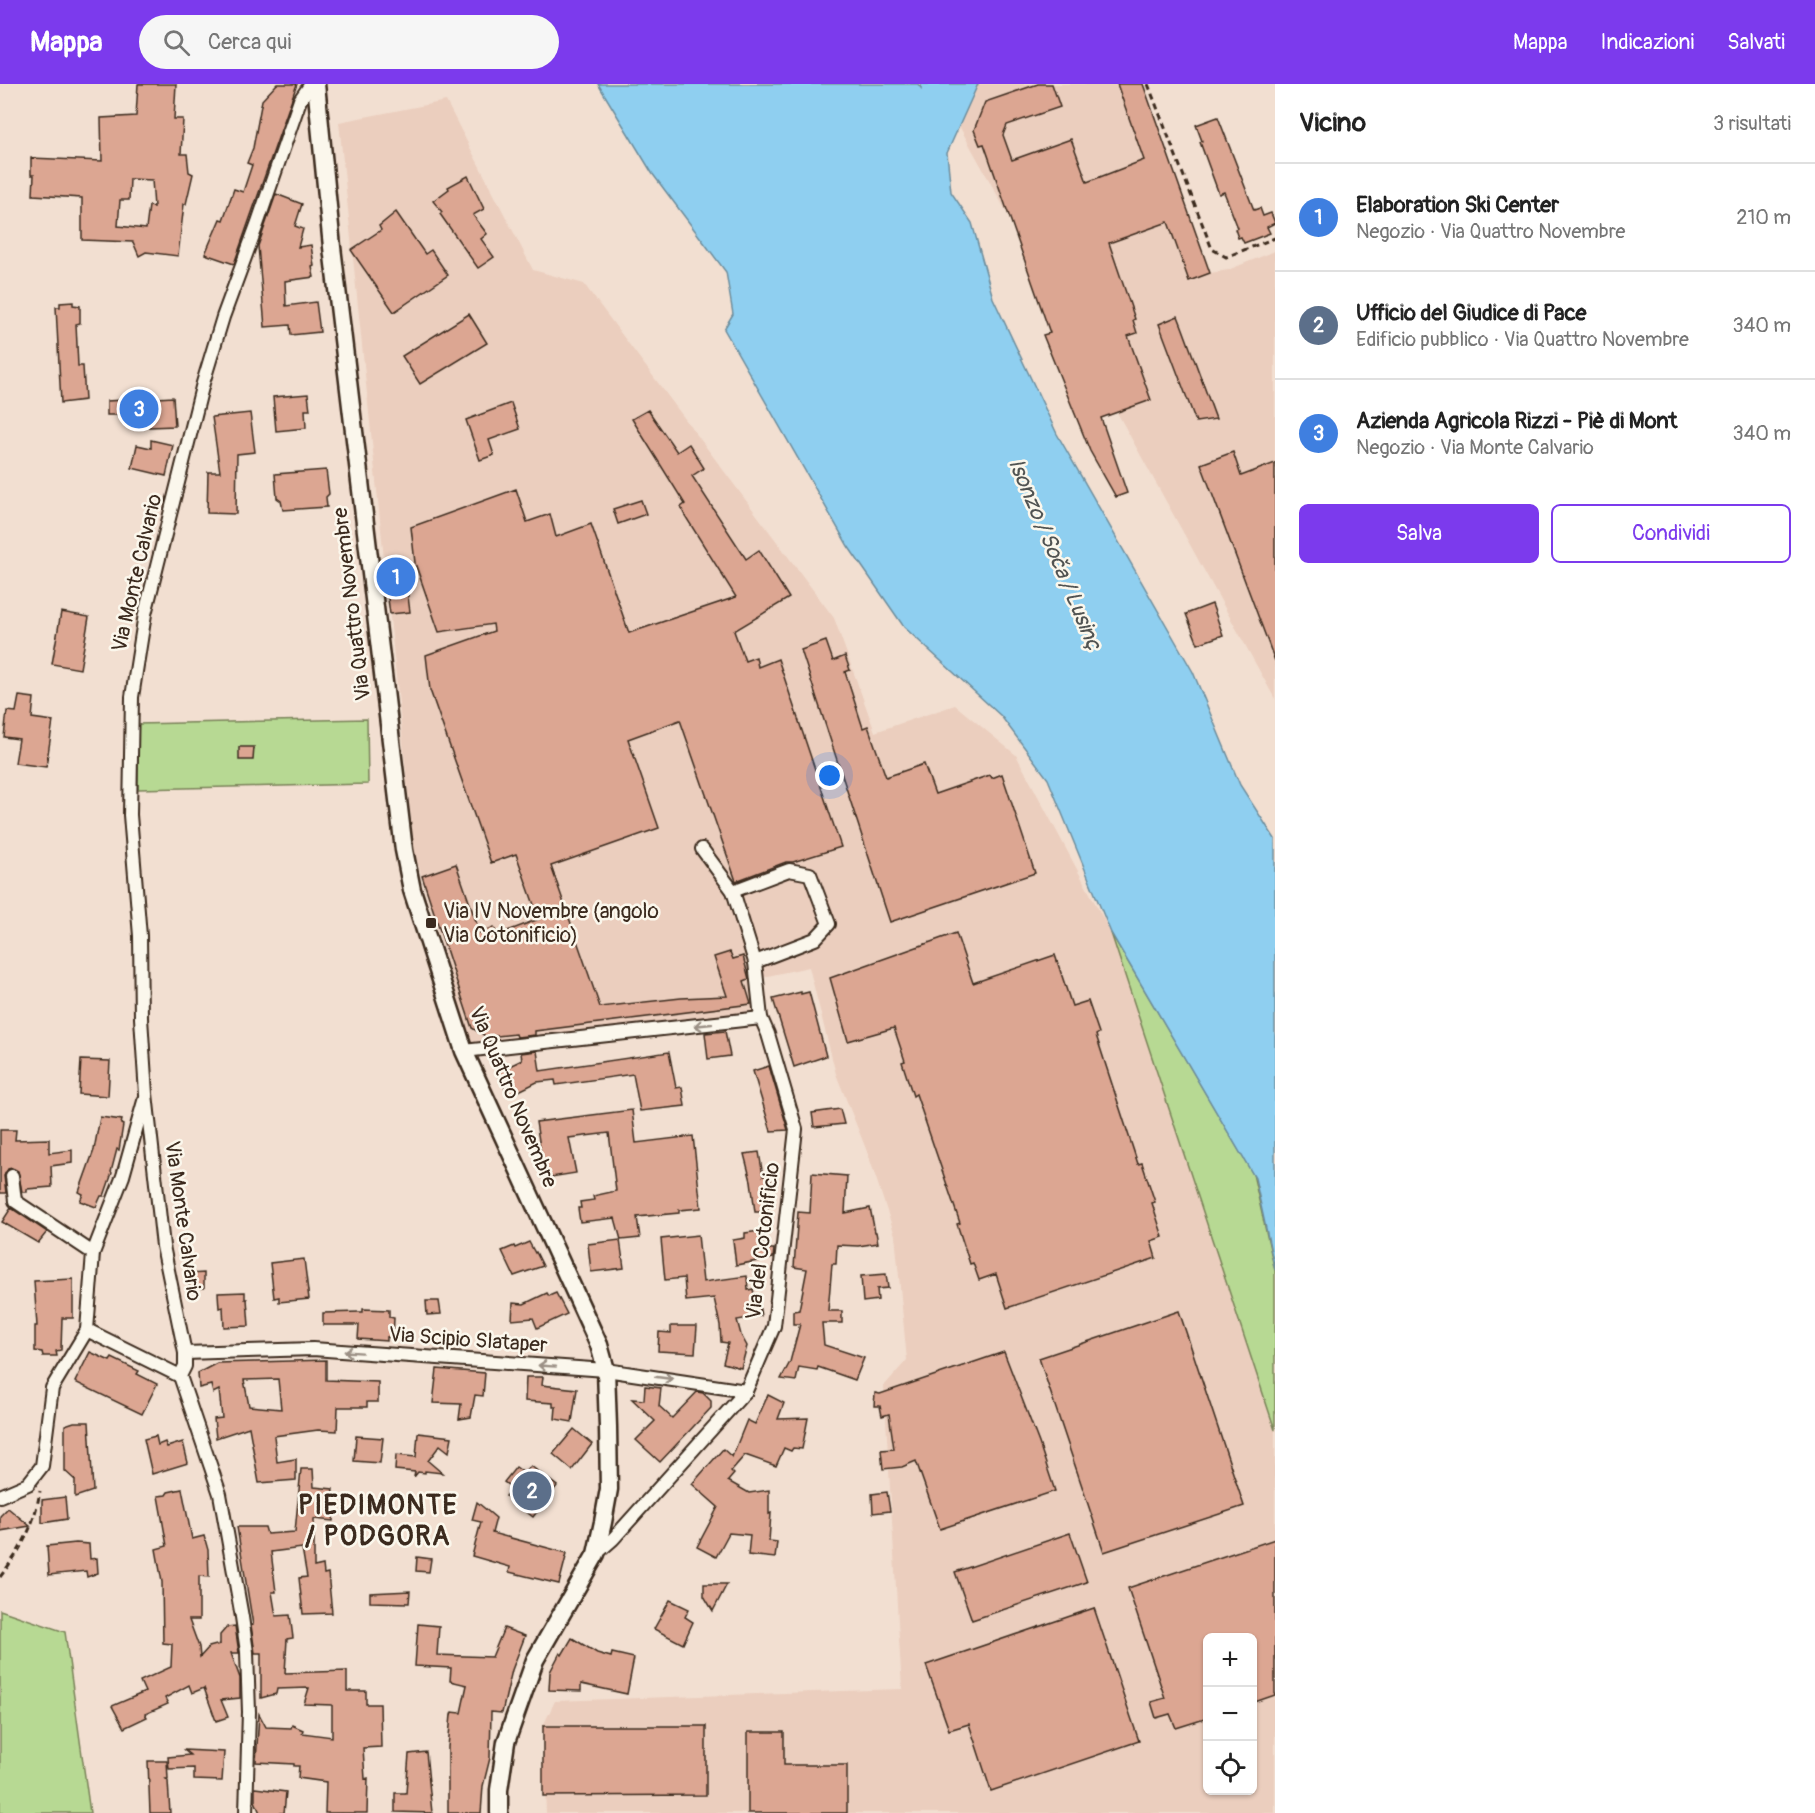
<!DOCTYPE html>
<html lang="it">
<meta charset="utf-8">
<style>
body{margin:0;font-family:Pangolin,sans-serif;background:#f6f6f6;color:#222}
.controls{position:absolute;right:18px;bottom:18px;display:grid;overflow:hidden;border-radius:9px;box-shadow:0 2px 4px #0004}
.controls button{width:54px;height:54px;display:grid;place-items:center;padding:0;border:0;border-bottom:2px solid #e0e0e0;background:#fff;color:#222;font:30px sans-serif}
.you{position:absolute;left:830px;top:692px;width:21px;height:21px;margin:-15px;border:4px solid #fff;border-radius:50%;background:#1a73e8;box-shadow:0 0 0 9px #1a73e833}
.badge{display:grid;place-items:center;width:39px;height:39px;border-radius:50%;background:#7c3aed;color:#fff;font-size:20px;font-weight:700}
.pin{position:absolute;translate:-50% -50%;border:3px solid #fff;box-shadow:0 2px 6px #0006}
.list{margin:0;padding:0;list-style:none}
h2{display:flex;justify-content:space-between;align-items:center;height:78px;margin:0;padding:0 24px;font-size:26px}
h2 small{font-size:20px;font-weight:400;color:#767676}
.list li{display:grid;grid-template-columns:39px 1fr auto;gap:18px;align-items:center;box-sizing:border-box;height:108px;padding:0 24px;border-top:2px solid #e0e0e0}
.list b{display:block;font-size:22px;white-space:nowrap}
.list p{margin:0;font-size:20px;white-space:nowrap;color:#767676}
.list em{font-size:20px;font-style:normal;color:#767676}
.actions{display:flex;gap:12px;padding:18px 24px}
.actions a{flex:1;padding:14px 0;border:2px solid #7c3aed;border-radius:9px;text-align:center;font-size:21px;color:#7c3aed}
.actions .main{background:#7c3aed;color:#fff}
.icon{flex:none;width:33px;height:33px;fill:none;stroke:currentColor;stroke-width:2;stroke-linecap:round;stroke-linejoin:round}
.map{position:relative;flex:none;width:1275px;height:1729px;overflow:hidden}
header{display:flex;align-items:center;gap:36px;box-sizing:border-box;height:84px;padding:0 30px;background:#7c3aed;color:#fff}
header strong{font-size:28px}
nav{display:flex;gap:33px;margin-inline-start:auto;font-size:21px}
.search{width:420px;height:54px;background:#f6f6f6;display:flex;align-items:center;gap:15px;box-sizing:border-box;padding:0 21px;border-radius:33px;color:#767676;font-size:22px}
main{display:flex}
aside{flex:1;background:#fff}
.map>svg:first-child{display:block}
.built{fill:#ebcebe;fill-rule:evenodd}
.green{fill:#b7d993;stroke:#798258;stroke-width:1.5}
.water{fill:#8fcff0;stroke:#6d8d9c;stroke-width:1.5}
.building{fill:#dca692;stroke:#3b2a1e;stroke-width:1.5;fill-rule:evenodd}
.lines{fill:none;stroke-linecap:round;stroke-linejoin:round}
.minor-casing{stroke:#3b2a1e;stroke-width:16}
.secondary-casing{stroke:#3b2a1e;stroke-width:21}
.path{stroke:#3b2a1e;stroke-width:3;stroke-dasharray:6 4.5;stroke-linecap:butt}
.minor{stroke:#fbf7ec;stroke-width:12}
.secondary{stroke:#fbf7ec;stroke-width:16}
.oneway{stroke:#9b9085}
.poi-dot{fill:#3b2a1e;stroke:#fbf7ec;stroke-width:2}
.labels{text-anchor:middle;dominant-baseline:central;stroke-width:5;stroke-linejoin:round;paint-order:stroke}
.street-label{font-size:21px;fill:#3b2a1e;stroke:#fbf7ec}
.poi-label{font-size:21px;fill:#3b2a1e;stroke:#fbf7ec;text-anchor:start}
.water-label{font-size:22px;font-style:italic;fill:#505352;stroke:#fbf7ec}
.district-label{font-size:27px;font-weight:bold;letter-spacing:1.5px;fill:#3b2a1e;stroke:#fbf7ec}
</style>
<header>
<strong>Mappa</strong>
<div class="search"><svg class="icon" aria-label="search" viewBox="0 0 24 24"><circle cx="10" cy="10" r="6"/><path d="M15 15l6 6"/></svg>Cerca qui</div>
<nav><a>Mappa</a><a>Indicazioni</a><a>Salvati</a></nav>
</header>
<main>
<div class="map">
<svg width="1275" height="1729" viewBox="0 0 1275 1729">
<rect width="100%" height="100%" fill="#f2dfd1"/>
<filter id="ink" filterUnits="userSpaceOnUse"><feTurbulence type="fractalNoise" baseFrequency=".0167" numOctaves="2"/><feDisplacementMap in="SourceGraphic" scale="12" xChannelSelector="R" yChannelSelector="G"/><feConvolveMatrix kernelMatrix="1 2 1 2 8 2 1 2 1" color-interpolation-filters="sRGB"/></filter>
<g filter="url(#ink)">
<g class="built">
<polygon points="936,0 1143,0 1210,189 1228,186 1275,167 1275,615"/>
<path d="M446,17l87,169 51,14 250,334 41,114 80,-27 61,50 95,178 164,497v383h-729l-3,-87 12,-25 347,-12 -18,-303 23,-26 -12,-125 -27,-81 -32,-80 -27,-107 -46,10 3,35 -294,36 -58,-198 -75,-728zM1208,1554h44v152h-44z"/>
</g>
<g class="green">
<polygon points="367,635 368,700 138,705 138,640"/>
<polygon points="1111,849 1253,1090 1275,1187 1275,1346"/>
<polygon points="0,1526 65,1548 90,1729 0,1729"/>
</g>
<polygon class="water" points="598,0 918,0 921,4 921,0 978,0 947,69 951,108 972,139 993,214 1057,350 1193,588 1240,701 1275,755 1275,1186 1255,1094 1111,849 1048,695 1001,632 904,543 848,462 724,245 733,230 726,188 652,89"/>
<g class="building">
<path d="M138,0h38l-2,35h9l-2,35h6l2,18 4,2 -7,30h-2l-6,52 -32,-4 -7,4 -6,-14 -51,-2v-42l-49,-3 1,-20h-3v-17l71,3 -1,-43 35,-2zM130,95l22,1 2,27 -5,-1 -3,23 -28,-3 2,-26h9z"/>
<polygon points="277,0 297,0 234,180 205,170 220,135 223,136 234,105 243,108 252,81 247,79 253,64 262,16"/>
<polygon points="1038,0 1052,0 1060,23 1007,41 1003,51 1012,76 1071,55 1087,98 1144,76 1117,0 1143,0 1210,189 1189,197 1168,138 1109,159 1135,235 1133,236 1137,249 1128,252 1151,316 1101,334 1127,409 1116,413 1090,367 1043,251 1050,249 984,60 980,61 974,46 985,18"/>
<polygon points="1218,33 1254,126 1260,124 1263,132 1271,129 1275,139 1267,143 1270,149 1244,159 1241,153 1238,154 1235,145 1238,144 1224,108 1219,110 1200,58 1202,57 1196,41"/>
<polygon points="468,92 484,125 473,131 487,150 481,155 494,173 478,184 440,130 442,128 433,117 449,105 448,103"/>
<polygon points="276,110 302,120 295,142 303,145 298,163 311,161 314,182 312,183 314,193 285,197 286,222 316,218 320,248 291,251 290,241 265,243 258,162"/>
<polygon points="396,128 425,170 431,166 448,191 394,228 351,166 381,146 379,142"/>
<polygon points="73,218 73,221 80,222 80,239 76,240 78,282 83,282 85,316 61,319 56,223 60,223 60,219"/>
<polygon points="469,230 487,259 420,300 402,272"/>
<polygon points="1178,232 1183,245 1216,335 1196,338 1159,240"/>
<polygon points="308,310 310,326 305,326 306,344 276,347 273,313"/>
<polygon points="173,313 175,342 149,343 148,333 120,333 120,331 107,331 107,317"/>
<polygon points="511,319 520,345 489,356 494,371 480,376 466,336"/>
<polygon points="648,326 677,368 689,360 704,384 692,392 746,475 759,466 789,514 734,547 745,577 756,573 758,583 778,575 841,763 793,778 786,778 736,797 680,636 628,655 659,744 551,782 600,923 681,914 727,912 714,873 730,868 733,875 743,872 749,895 744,897 751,920 535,947 535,951 517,953 516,950 487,953 472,944 422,792 456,780 480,849 494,843 497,851 539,835 516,770 491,779 430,606 426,571 494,547 493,540 439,548 415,479 411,443 516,405 527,438 550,430 556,453 591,440 629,549 736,513 684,430 681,423 685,420 632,335"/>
<polygon points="250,329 255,368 237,370 236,430 207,429 208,388 220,388 212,333"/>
<polygon points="151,356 173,361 166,392 132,384 137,361 151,364"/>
<polygon points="1233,368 1241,392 1275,379 1275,577 1201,380"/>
<polygon points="326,386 329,410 326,413 327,423 283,426 281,417 277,414 275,390"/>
<polygon points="641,416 646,430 618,440 613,425"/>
<polygon points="404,482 410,528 390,530 384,484"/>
<polygon points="1212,520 1223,551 1198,560 1186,530"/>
<polygon points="61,528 89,533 80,585 52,580"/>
<polygon points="826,557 833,577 845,572 850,586 845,588 863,644 868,642 886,693 924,680 935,710 990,691 992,694 1002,690 1035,789 890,838 801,566"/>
<polygon points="19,612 34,614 32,634 53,637 46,683 15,679 19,655 4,653 7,627 16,628"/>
<polygon points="239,663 254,663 253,676 239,676"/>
<polygon points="956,849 973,899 1055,871 1072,922 1088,917 1099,949 1096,951 1138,1080 1142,1079 1155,1118 1152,1119 1163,1153 1151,1157 1156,1174 1007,1224 996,1190 979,1196 973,1179 970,1180 957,1140 960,1139 916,1010 913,1012 902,978 905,977 894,944 848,957 830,894"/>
<polygon points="801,908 801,910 809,908 826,972 794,983 773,915"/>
<polygon points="725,947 730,972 708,975 705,949"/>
<polygon points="537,967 540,987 669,968 676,1004 682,1003 685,1022 640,1027 633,990 556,1001 555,996 537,998 509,1012 497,988 522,976 521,969"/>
<polygon points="81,976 110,977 108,1012 79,1010"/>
<polygon points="769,982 788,1046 771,1047 753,987"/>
<polygon points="840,1025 844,1040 814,1043 812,1029"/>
<polygon points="632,1026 636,1059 693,1052 701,1124 679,1126 679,1129 637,1133 640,1154 621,1156 615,1134 580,1138 578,1124 581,1124 580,1118 594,1116 593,1112 616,1107 609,1049 569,1054 576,1089 545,1094 536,1038"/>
<polygon points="100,1033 122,1036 121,1040 123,1041 119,1066 117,1065 111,1088 112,1089 104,1112 101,1112 96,1123 80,1117 83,1110 79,1108 94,1066"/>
<polygon points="0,1046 16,1046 15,1056 49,1055 49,1069 72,1066 72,1079 51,1082 52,1103 27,1105 27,1108 22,1108 18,1087 12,1084 8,1085 4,1092 6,1109 0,1109"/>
<polygon points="759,1068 763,1092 771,1093 768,1128 755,1128 751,1097 744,1070"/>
<polygon points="812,1089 847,1092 845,1129 870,1124 875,1148 876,1148 878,1159 858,1162 837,1161 836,1180 832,1180 828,1227 842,1227 842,1239 822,1239 824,1261 864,1274 855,1296 818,1283 817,1286 799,1283 796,1297 781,1295 790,1278 800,1240 793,1240 793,1227 799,1226 807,1185 794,1183 798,1128 810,1129"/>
<polygon points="11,1124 47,1148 38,1159 2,1138"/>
<polygon points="760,1147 763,1165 774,1165 773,1174 736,1181 733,1156 745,1154 745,1149"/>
<polygon points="698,1151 703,1198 747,1192 748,1206 753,1205 755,1215 758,1215 761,1232 737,1236 741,1251 747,1262 741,1284 723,1279 728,1259 721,1258 720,1241 714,1214 686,1217 684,1194 665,1196 661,1155"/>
<polygon points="620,1156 624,1184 591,1188 588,1160"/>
<polygon points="529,1158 535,1169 536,1168 543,1182 514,1192 502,1167 514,1162 515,1164"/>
<polygon points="304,1175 309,1215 279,1218 279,1213 274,1214 270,1179"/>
<polygon points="204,1189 204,1204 189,1204 189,1190"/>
<polygon points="886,1190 888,1204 877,1205 878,1216 863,1218 861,1192"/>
<polygon points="73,1195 73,1234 62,1234 61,1266 56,1267 57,1272 43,1272 42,1268 35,1267 35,1242 37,1242 34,1197"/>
<polygon points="245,1208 245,1215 247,1215 249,1242 224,1243 223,1223 219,1224 218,1209"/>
<polygon points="547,1209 549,1212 556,1209 567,1230 537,1244 533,1234 512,1236 513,1219 524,1220"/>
<polygon points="426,1217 439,1217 441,1230 427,1231"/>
<polygon points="363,1225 389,1226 389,1233 394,1234 393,1254 387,1253 387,1257 358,1255 359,1241 323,1241 323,1229 360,1228 363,1228"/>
<polygon points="1179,1227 1244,1422 1104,1468 1039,1274"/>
<polygon points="671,1242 697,1242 695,1269 658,1267 659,1248 671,1249"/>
<polygon points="90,1268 110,1277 112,1274 139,1287 137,1290 157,1300 142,1330 75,1298"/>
<polygon points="1004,1268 1039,1359 1055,1407 940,1445 916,1377 902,1383 883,1385 881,1366 894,1365 889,1330 882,1332 880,1322 874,1322 875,1309 880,1310"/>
<path d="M326,1276v20l52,2v20h-11v5h-29l-1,24 -19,-1 -44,6 3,26 19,-3v21l-37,3 -10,-56 -33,11 -2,-19 8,-1 -3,-28 -6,3 -2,-8 -12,3 -1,-15 19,-10zM278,1295l3,30 -32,-3 -5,-26z"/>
<polygon points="437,1285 485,1289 483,1312 475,1311 471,1333 459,1335 461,1320 433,1319"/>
<polygon points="526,1293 543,1293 542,1301 577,1305 572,1338 555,1335 556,1323 553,1323 553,1319 525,1317"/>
<polygon points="645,1302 661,1304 659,1322 672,1334 697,1308 703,1309 711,1317 711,1324 660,1378 636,1356 655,1337 632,1315 644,1316"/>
<polygon points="768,1311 784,1319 778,1335 808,1334 802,1365 793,1364 791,1367 784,1364 776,1382 745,1371 731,1387 734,1390 728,1397 749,1409 769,1406 769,1430 771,1429 769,1457 777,1458 775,1474 748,1471 750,1451 729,1449 716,1473 697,1463 718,1423 692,1400 723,1365 732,1373 747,1336 755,1340"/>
<polygon points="74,1338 89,1338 93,1407 75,1413 75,1396 65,1387 65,1341"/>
<polygon points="574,1345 592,1360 572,1386 553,1370"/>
<polygon points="418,1349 452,1353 449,1368 440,1361 428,1377 442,1389 425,1387 425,1389 418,1388 414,1393 415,1388 395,1386 396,1371 416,1373"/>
<polygon points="156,1352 158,1361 165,1358 167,1363 183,1358 188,1379 152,1390 144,1355"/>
<polygon points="356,1352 383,1354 380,1379 354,1377"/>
<polygon points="531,1382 557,1402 533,1433 506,1412 512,1404 504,1398 516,1383 524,1389"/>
<polygon points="301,1385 313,1385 314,1403 333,1405 332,1415 335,1415 333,1437 314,1435 314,1483 323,1481 324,1490 328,1489 332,1529 303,1530 299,1494 307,1493 302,1464 271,1468 276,1508 272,1508 276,1532 290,1531 293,1554 287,1555 285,1589 347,1587 347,1607 366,1607 366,1620 380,1620 381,1663 363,1664 365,1695 368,1694 367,1729 325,1729 326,1698 298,1694 299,1682 294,1682 294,1680 256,1678 259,1630 266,1643 291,1644 292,1641 303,1646 302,1649 332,1653 332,1621 304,1620 309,1604 277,1605 276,1610 261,1614 261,1569 255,1569 251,1541 253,1541 237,1443 265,1443 267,1450 295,1448"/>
<polygon points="182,1405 192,1455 204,1452 208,1466 209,1493 199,1492 199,1536 189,1536 199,1563 200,1573 209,1563 220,1560 220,1551 227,1543 235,1542 239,1569 231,1569 240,1594 240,1614 221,1616 228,1633 216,1637 204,1604 192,1609 189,1601 165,1614 168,1620 145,1630 147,1633 124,1644 112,1622 145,1608 140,1597 171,1583 172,1560 163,1559 162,1498 156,1465 167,1462 158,1412 166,1411 168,1408"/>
<polygon points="887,1408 890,1427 873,1429 872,1410"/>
<polygon points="65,1413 67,1435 42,1439 42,1416"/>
<polygon points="477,1418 496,1434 492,1449 567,1469 559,1500 509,1488 510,1483 472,1472 481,1438 472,1436"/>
<polygon points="8,1424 30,1442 0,1447 0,1432"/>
<polygon points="1070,1449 1087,1498 972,1536 955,1488"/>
<polygon points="1275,1455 1275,1611 1252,1619 1252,1554 1208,1554 1208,1634 1176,1644 1170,1630 1156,1634 1151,1618 1165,1614 1128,1504"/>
<polygon points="76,1459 89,1460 90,1475 97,1474 98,1489 87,1493 86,1487 49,1491 47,1462"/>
<polygon points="417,1473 431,1475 429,1488 416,1487"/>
<polygon points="704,1500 727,1500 713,1527 704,1512"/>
<polygon points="410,1507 409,1519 370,1518 370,1509"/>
<polygon points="670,1516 689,1525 685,1533 693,1538 683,1560 654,1545"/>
<polygon points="1094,1524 1139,1657 991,1707 969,1640 949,1646 926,1581"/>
<polygon points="418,1540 439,1542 437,1571 492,1573 504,1544 525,1552 512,1586 502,1629 491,1628 490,1674 483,1702 481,1729 448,1729 448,1663 451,1631 452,1628 461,1629 467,1601 450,1597 451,1584 415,1582"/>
<polygon points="572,1554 597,1569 611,1573 612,1569 634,1574 627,1610 581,1600 581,1607 549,1606 550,1588 560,1569 562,1571"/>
<polygon points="543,1642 706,1642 706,1711 543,1712"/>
<polygon points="748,1648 784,1648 784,1681 847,1681 847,1729 748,1729"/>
<polygon points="184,1666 224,1668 222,1697 194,1696 194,1684 169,1685 168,1673 190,1671"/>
<polygon points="426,1668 432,1729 395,1728 395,1709 406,1709 409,1670"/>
<polygon points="148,1677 167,1677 168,1695 166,1695 168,1697 170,1729 150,1729"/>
<polygon points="255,1704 286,1708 284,1729 260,1729 255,1717"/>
</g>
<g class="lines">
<g class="minor-casing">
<g id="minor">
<polyline points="733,807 789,786 810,790 829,840 815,855 755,878"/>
<polyline points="464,967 761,934"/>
<polyline points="12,1092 15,1117 93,1169"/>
<polyline points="87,1246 180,1292"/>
<polyline points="185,1269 313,1265 606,1286 746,1307"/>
<polyline points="0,1412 28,1400 42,1382 52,1304 87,1246 93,1169 123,1092 144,1017"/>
<polyline points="596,1470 613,1455 746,1307 774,1242 796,1045 768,950 761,934 755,878 733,807 702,765"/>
<polyline points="246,1729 249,1628 247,1568 242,1533 220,1410 180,1292 185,1282 185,1269 163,1162 146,1010 141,934 140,852 130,731 132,613 145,530 203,299 223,233 258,138 300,16 311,0"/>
</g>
</g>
<g class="secondary-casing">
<polyline id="secondary" points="316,0 332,163 404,766 412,806 464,967 599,1261 606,1286 608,1343 609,1405 603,1438 596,1470 535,1576 506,1658 499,1706 499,1729"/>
</g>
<g class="path">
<polyline points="1148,0 1212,165 1226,173 1275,154"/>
<path d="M0,1493c22,-29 34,-50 40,-86"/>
</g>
<use href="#minor" class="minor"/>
<use href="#secondary" class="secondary"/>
</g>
<defs><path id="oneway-shaft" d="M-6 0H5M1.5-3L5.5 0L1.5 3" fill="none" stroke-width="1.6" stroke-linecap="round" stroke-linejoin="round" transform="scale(1.5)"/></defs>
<g class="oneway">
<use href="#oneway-shaft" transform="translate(703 941) rotate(174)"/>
<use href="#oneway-shaft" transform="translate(353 1268) rotate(-176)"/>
<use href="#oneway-shaft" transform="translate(547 1282) rotate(-176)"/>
<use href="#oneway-shaft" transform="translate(664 1294) rotate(8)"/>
</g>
</g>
<rect class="poi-dot" x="425" y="833" width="12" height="12" rx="3"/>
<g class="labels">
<g class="street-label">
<text transform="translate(137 489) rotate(-77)">Via Monte Calvario</text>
<text transform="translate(352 520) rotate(-97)">Via Quattro Novembre</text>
<text transform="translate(513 1013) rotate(67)">Via Quattro Novembre</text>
<text transform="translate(183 1137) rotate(82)">Via Monte Calvario</text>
<text transform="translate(763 1157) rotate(-83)">Via del Cotonificio</text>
<text transform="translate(468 1256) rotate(4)">Via Scipio Slataper</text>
</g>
<g class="poi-label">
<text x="443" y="827">Via IV Novembre (angolo<tspan x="443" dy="24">Via Cotonificio)</tspan></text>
</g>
<g class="water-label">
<text transform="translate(1055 470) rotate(67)">Isonzo / Soča / Lusinç</text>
</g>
<g class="district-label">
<text x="378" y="1421">PIEDIMONTE<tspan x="378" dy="31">/ PODGORA</tspan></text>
</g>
</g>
</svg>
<div class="controls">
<button>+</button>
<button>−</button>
<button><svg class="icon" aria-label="locate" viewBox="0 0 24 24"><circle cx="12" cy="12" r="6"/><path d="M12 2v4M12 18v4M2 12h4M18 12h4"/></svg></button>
</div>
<div class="you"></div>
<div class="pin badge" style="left:396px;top:493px;background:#3f7fe0">1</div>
<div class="pin badge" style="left:532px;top:1407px;background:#5c6f8a">2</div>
<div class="pin badge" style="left:139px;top:325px;background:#3f7fe0">3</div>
</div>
<aside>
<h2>Vicino<small>3 risultati</small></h2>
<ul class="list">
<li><span class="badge" style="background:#3f7fe0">1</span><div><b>Elaboration Ski Center</b><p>Negozio · Via Quattro Novembre</p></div><em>210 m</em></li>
<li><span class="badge" style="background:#5c6f8a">2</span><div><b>Ufficio del Giudice di Pace</b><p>Edificio pubblico · Via Quattro Novembre</p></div><em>340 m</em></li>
<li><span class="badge" style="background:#3f7fe0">3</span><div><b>Azienda Agricola Rizzi - Piè di Mont</b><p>Negozio · Via Monte Calvario</p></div><em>340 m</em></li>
</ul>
<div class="actions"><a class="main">Salva</a><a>Condividi</a></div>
</aside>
</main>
